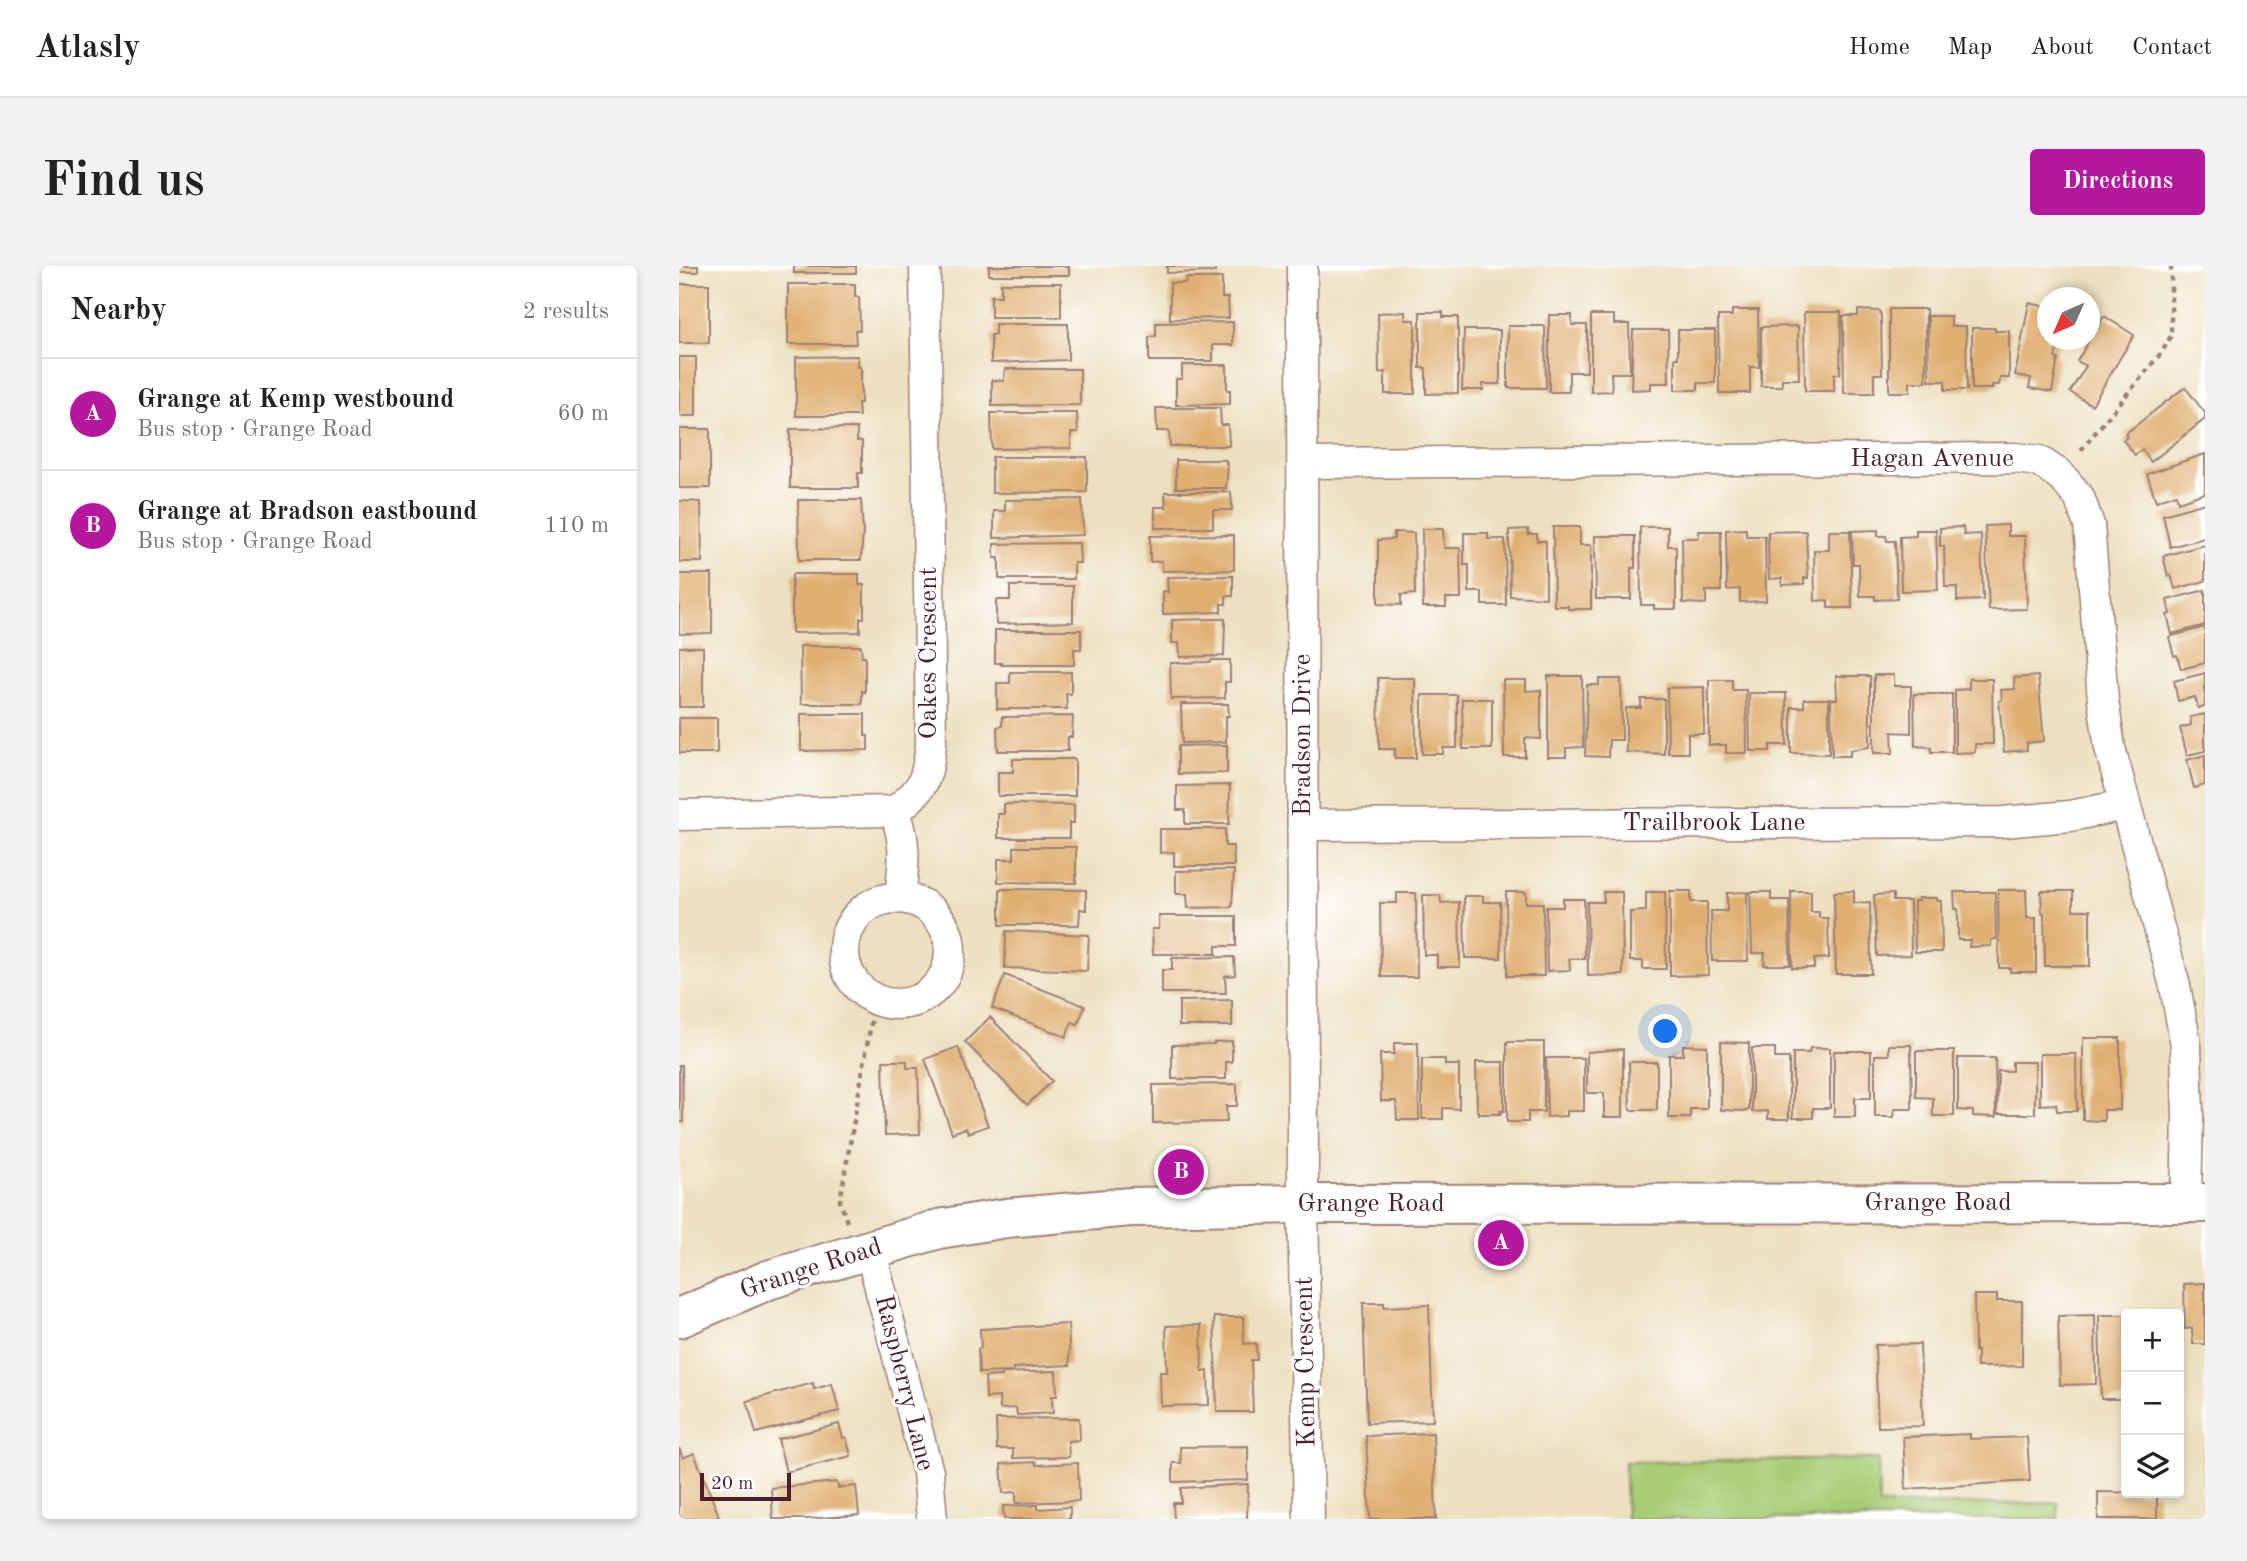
<!DOCTYPE html>
<meta charset="utf-8">
<style>
body{margin:0;font-family:"Old Standard TT",serif;background:#f2f2f2;color:#222}
.controls{position:absolute;right:21px;bottom:21px;display:grid;overflow:hidden;border-radius:7px;box-shadow:0 4px 10px #0003}
.controls button{width:63px;height:63px;display:grid;place-items:center;padding:0;border:0;border-bottom:2px solid #e0e0e0;background:#fff;color:#222;font:35px sans-serif}
.compass{position:absolute;left:1358px;top:21px;width:63px;height:63px;border-radius:50%;background:#fff;box-shadow:0 4px 10px #0003;rotate:225deg}
.scale{position:absolute;left:21px;bottom:18px;width:91px;box-sizing:border-box;padding-left:7px;border:4px solid #4a1f2b;border-top:0;font-size:19px;line-height:24px;white-space:nowrap;color:#4a1f2b;-webkit-text-stroke:5px #fff;paint-order:stroke}
.you{position:absolute;left:987px;top:766px;width:24px;height:24px;margin:-18px;border:5px solid #fff;border-radius:50%;background:#1a73e8;box-shadow:0 0 0 10px #1a73e833}
.badge{display:grid;place-items:center;width:46px;height:46px;border-radius:50%;background:#b5179e;color:#fff;font-size:23px;font-weight:700}
.pin{position:absolute;translate:-50% -50%;border:4px solid #fff;box-shadow:0 2px 7px #0006}
.list{margin:0;padding:0;list-style:none}
h2{display:flex;justify-content:space-between;align-items:center;height:91px;margin:0;padding:0 28px;font-size:30px}
h2 small{font-size:23px;font-weight:400;color:#767676}
.list li{display:grid;grid-template-columns:46px 1fr auto;gap:21px;align-items:center;box-sizing:border-box;height:112px;padding:0 28px;border-top:2px solid #e0e0e0}
.list b{display:block;font-size:26px;white-space:nowrap}
.list p{margin:0;font-size:23px;white-space:nowrap;color:#767676}
.list em{font-size:23px;font-style:normal;color:#767676}
.icon{flex:none;width:38px;height:38px;fill:none;stroke:currentColor;stroke-width:2;stroke-linecap:round;stroke-linejoin:round}
.map{position:relative;flex:none;width:1526px;height:1253px;overflow:hidden;border-radius:7px}
header{display:flex;align-items:center;gap:42px;box-sizing:border-box;height:98px;padding:0 35px;background:#fff;border-bottom:2px solid #e0e0e0}
header strong{font-size:33px}
nav{display:flex;gap:38px;margin-inline-start:auto;font-size:24px}
.intro{display:flex;align-items:center;justify-content:space-between;box-sizing:border-box;height:168px;padding:0 42px}
h1{margin:0;font-size:49px}
.button{padding:18px 32px;border-radius:7px;background:#b5179e;color:#fff;font-size:24px;font-weight:700}
main{display:flex;gap:42px;padding:0 42px}
aside{flex:1;background:#fff;border-radius:7px;box-shadow:0 4px 10px #0003}
.map>svg:first-child{display:block}
.green{fill:#a8cd76;stroke:#797650;stroke-width:2}
.building{fill:#e0b072}
.lines{fill:none;stroke-linecap:round;stroke-linejoin:round}
.minor-casing{stroke:#9c8076;stroke-width:33}
.secondary-casing{stroke:#9c8076;stroke-width:42}
.path{stroke:#9c8076;stroke-width:4.5;stroke-dasharray:5 5;stroke-linecap:butt}
.minor{stroke:#fff;stroke-width:30}
.secondary{stroke:#fff;stroke-width:38}
.labels{text-anchor:middle;dominant-baseline:central;stroke-width:6;stroke-linejoin:round;paint-order:stroke}
.street-label{font-size:26px;fill:#4a1f2b;stroke:#fff}
</style>
<header>
<strong>Atlasly</strong>
<nav><a>Home</a><a>Map</a><a>About</a><a>Contact</a></nav>
</header>
<div class="intro"><h1>Find us</h1><a class="button">Directions</a></div>
<main>
<aside>
<h2>Nearby<small>2 results</small></h2>
<ul class="list">
<li><span class="badge">A</span><div><b>Grange at Kemp westbound</b><p>Bus stop · Grange Road</p></div><em>60 m</em></li>
<li><span class="badge">B</span><div><b>Grange at Bradson eastbound</b><p>Bus stop · Grange Road</p></div><em>110 m</em></li>
</ul>
</aside>
<div class="map">
<svg width="1526" height="1253" viewBox="0 0 1526 1253">
<rect width="100%" height="100%" fill="#fff"/>
<filter id="ink" filterUnits="userSpaceOnUse"><feTurbulence type="fractalNoise" baseFrequency=".0143" numOctaves="2"/><feDisplacementMap in="SourceGraphic" scale="14" xChannelSelector="R" yChannelSelector="G"/><feConvolveMatrix kernelMatrix="1 2 1 2 8 2 1 2 1" color-interpolation-filters="sRGB"/></filter>
<filter id="wash" filterUnits="userSpaceOnUse"><feTurbulence type="fractalNoise" baseFrequency=".00686" numOctaves="4" result="noise"/><feDisplacementMap in="SourceGraphic" scale="28" xChannelSelector="R" yChannelSelector="G"/><feGaussianBlur stdDeviation="1.57" result="paint"/><feColorMatrix in="noise" values="0 0 0 0 0 0 0 0 0 0 0 0 0 0 0 0 0 1.4 0 .05"/><feComposite in="paint" operator="in"/></filter>
<g filter="url(#wash)">
<rect width="100%" height="100%" fill="#ede0c0"/>
<polygon class="green" points="1199,1193 1200,1239 1379,1237 1379,1253 947,1253 946,1196"/>
<g id="blocks">
<g class="building">
<rect x="0" y="0" width="19" height="6"/>
<rect x="115" y="0" width="62" height="7"/>
<rect x="310" y="0" width="80" height="9"/>
<polygon points="488,0 536,0 536,6 488,7"/>
<polygon points="507,12 543,12 543,32 549,32 550,52 491,53 491,17 507,17"/>
<polygon points="322,17 382,17 382,51 312,51 312,30 322,30"/>
<rect x="0" y="18" width="30" height="59"/>
<polygon points="109,18 176,18 176,31 180,31 181,64 176,64 177,78 109,78"/>
<polygon points="1350,37 1368,41 1368,74 1380,74 1376,92 1379,93 1373,126 1350,122 1352,112 1336,109"/>
<polygon points="1210,43 1247,43 1247,116 1231,116 1231,126 1210,126"/>
<polygon points="1053,44 1079,44 1080,101 1071,101 1071,127 1040,127 1039,50 1053,50"/>
<polygon points="1179,44 1201,45 1202,50 1203,108 1195,108 1195,127 1165,127 1164,50 1179,50"/>
<polygon points="726,46 726,54 736,54 736,128 706,128 706,106 700,107 699,47"/>
<polygon points="741,46 764,46 764,51 779,51 779,127 747,128 747,102 741,102"/>
<polygon points="1125,46 1162,46 1161,108 1155,108 1155,125 1126,125"/>
<polygon points="870,49 893,49 893,59 908,59 908,106 890,106 890,126 870,126"/>
<polygon points="912,49 935,49 935,58 950,58 951,107 932,107 933,125 912,126"/>
<polygon points="1249,50 1272,50 1272,60 1287,60 1288,124 1266,124 1266,115 1250,115"/>
<polygon points="1425,50 1455,69 1413,139 1391,126 1407,100 1398,95"/>
<polygon points="554,56 554,79 534,79 534,95 470,95 470,71 477,70 477,57"/>
<polygon points="316,58 389,58 389,94 312,97 312,69 316,69"/>
<polygon points="829,60 866,60 867,122 829,122"/>
<polygon points="1119,60 1120,113 1103,113 1103,120 1082,120 1082,61"/>
<polygon points="1293,62 1316,62 1316,65 1330,65 1330,112 1321,112 1320,119 1313,119 1313,123 1293,123"/>
<polygon points="785,64 821,64 821,118 804,118 804,124 783,124"/>
<polygon points="954,64 989,64 990,117 972,117 972,123 952,124"/>
<polygon points="999,64 1036,64 1036,117 1019,117 1019,124 996,124 996,92 999,92"/>
<polygon points="179,90 179,101 182,101 182,137 179,137 180,150 117,150 117,91"/>
<rect x="0" y="91" width="17" height="59"/>
<polygon points="503,99 548,99 548,124 551,124 551,138 497,139 497,113 503,113"/>
<polygon points="326,103 401,103 401,139 313,140 313,114 325,115"/>
<polygon points="1506,121 1526,147 1526,153 1472,196 1463,183 1456,189 1444,174 1448,171 1446,168"/>
<polygon points="477,142 541,142 542,159 549,159 550,180 491,180 490,165 478,165"/>
<polygon points="312,147 398,147 399,166 392,167 392,182 313,183"/>
<polygon points="178,162 178,175 183,175 183,207 179,207 179,222 111,222 111,163"/>
<rect x="0" y="163" width="31" height="59"/>
<polygon points="1526,188 1526,227 1499,236 1497,228 1477,235 1468,208"/>
<polygon points="313,191 408,191 408,226 313,227"/>
<polygon points="497,194 547,194 547,199 549,198 547,222 497,222"/>
<polygon points="486,226 552,226 553,244 534,244 534,262 476,262 476,241 487,241"/>
<polygon points="403,233 404,269 315,272 315,245 326,245 326,234"/>
<polygon points="119,234 182,234 184,265 182,294 120,294"/>
<polygon points="0,235 22,236 23,296 0,296"/>
<polygon points="1526,237 1526,272 1491,281 1484,249"/>
<polygon points="1329,259 1329,270 1346,270 1348,343 1310,344 1306,260"/>
<polygon points="874,261 901,261 901,279 912,279 912,343 889,343 889,340 875,340"/>
<polygon points="961,261 989,261 989,280 997,280 997,343 975,343 975,339 962,339"/>
<polygon points="1284,261 1285,269 1302,268 1304,334 1278,335 1278,321 1266,321 1265,280 1261,280 1261,262"/>
<polygon points="743,263 764,263 765,282 781,282 782,332 767,332 767,341 744,341"/>
<polygon points="849,263 849,268 858,268 858,275 867,275 867,332 831,330 830,264"/>
<polygon points="1067,263 1067,270 1086,270 1087,335 1061,336 1061,323 1048,324 1047,264"/>
<polygon points="1199,264 1199,270 1207,270 1208,275 1216,275 1218,333 1196,334 1196,330 1181,330 1180,298 1174,298 1173,265"/>
<polygon points="1237,264 1257,264 1259,324 1222,325 1221,271 1237,270"/>
<polygon points="1020,265 1042,265 1042,325 1027,325 1027,338 1004,337 1003,272 1020,272"/>
<polygon points="1127,265 1129,312 1125,312 1125,318 1103,319 1103,312 1090,313 1089,266"/>
<polygon points="1150,265 1171,265 1173,342 1149,342 1149,334 1136,335 1135,284 1150,284"/>
<polygon points="715,266 735,267 736,328 722,329 722,339 699,338 699,274 715,273"/>
<polygon points="785,267 809,267 809,273 826,273 827,339 803,339 803,326 790,326 790,299 785,299"/>
<polygon points="555,269 555,304 483,305 483,295 471,296 471,270"/>
<polygon points="916,270 956,270 956,302 952,302 952,333 917,333"/>
<polygon points="400,277 401,297 395,297 395,313 320,313 320,292 315,292 315,278"/>
<polygon points="1526,279 1526,315 1496,323 1492,309 1489,310 1484,290"/>
<polygon points="0,308 33,308 33,367 0,368"/>
<polygon points="113,308 180,308 180,319 185,319 185,352 181,352 181,366 113,367"/>
<polygon points="554,310 554,330 547,330 547,338 542,338 542,346 484,348 484,325 489,326 488,311"/>
<polygon points="331,320 394,320 394,356 317,358 317,334 331,334"/>
<polygon points="1526,324 1526,359 1493,368 1488,349 1491,348 1488,334"/>
<polygon points="535,353 546,353 545,390 501,391 500,377 493,377 493,354"/>
<polygon points="1526,361 1526,397 1502,403 1498,389 1495,390 1490,371"/>
<polygon points="316,364 402,364 402,383 395,383 395,399 322,399 323,397 316,397"/>
<polygon points="121,380 182,380 183,391 186,391 186,426 183,425 183,438 122,438"/>
<rect x="0" y="381" width="24" height="60"/>
<polygon points="533,394 551,394 551,416 546,416 546,432 492,433 491,397 532,396"/>
<polygon points="331,406 392,406 392,428 387,427 388,443 318,443 318,417 331,417"/>
<polygon points="1526,407 1526,441 1519,442 1516,431 1499,435 1495,415"/>
<polygon points="1195,409 1215,409 1215,420 1232,420 1232,467 1213,466 1214,487 1195,487"/>
<polygon points="869,410 903,410 904,481 887,482 887,491 869,491"/>
<polygon points="1157,410 1191,410 1191,481 1171,484 1171,490 1153,490 1152,433 1158,433"/>
<polygon points="1359,410 1365,475 1348,477 1348,484 1325,486 1320,435 1323,434 1322,424 1336,423 1335,412"/>
<polygon points="699,412 736,412 737,492 716,492 716,483 700,483"/>
<polygon points="920,413 942,413 943,474 930,474 929,491 906,490 908,419 920,419"/>
<polygon points="1290,413 1313,413 1314,478 1296,478 1296,486 1276,487 1276,424 1290,423"/>
<polygon points="824,414 847,414 847,425 862,424 862,473 846,472 846,491 825,491"/>
<polygon points="1030,414 1053,414 1053,424 1067,424 1068,487 1047,487 1047,479 1030,479"/>
<polygon points="1025,421 1025,468 1009,468 1009,487 989,487 988,422"/>
<polygon points="1070,427 1107,427 1108,479 1091,479 1091,485 1071,485"/>
<polygon points="1235,428 1273,428 1273,486 1252,486 1252,481 1236,480"/>
<polygon points="743,429 778,429 778,482 764,482 764,488 743,488"/>
<polygon points="783,433 813,433 813,483 784,483"/>
<polygon points="962,433 985,433 985,488 947,486 947,442 962,442"/>
<polygon points="1125,433 1150,433 1150,488 1112,487 1112,441 1125,441"/>
<polygon points="502,438 549,438 550,450 547,450 547,476 503,477"/>
<polygon points="122,448 186,448 186,470 189,470 189,484 122,485"/>
<polygon points="1526,448 1526,485 1508,489 1501,462 1512,459 1511,451"/>
<polygon points="394,450 393,471 389,471 389,485 319,485 318,461 323,460 323,451"/>
<rect x="0" y="452" width="38" height="35"/>
<polygon points="548,479 548,507 499,508 499,480"/>
<polygon points="1526,489 1526,519 1515,522 1508,494"/>
<polygon points="334,493 396,493 396,530 319,530 319,506 334,506"/>
<polygon points="551,519 550,558 506,558 506,544 498,544 498,520"/>
<polygon points="325,538 395,539 395,557 390,557 390,572 319,572 319,548 325,548"/>
<polygon points="481,563 546,563 546,580 554,580 555,600 495,600 495,586 481,587"/>
<polygon points="335,581 397,581 397,617 319,616 319,593 335,593"/>
<polygon points="555,604 553,641 509,642 508,628 497,628 497,605"/>
<polygon points="321,623 407,624 407,644 401,643 400,659 321,659"/>
<polygon points="1319,624 1347,624 1348,652 1357,652 1357,706 1331,706 1331,702 1320,702"/>
<polygon points="991,625 1012,625 1012,636 1028,636 1029,709 991,710"/>
<polygon points="1112,625 1132,625 1132,646 1140,646 1140,652 1149,652 1150,692 1135,693 1135,702 1113,702"/>
<polygon points="1175,625 1175,637 1191,636 1192,708 1157,708 1155,626"/>
<polygon points="1362,625 1394,625 1394,644 1411,644 1411,700 1366,700 1365,647 1363,647"/>
<polygon points="827,626 847,626 847,637 864,637 865,710 828,710"/>
<polygon points="924,626 943,626 944,709 909,710 908,636 925,636"/>
<polygon points="967,626 986,626 987,703 964,703 964,695 951,695 951,646 967,645"/>
<polygon points="1068,626 1069,695 1033,695 1032,645 1048,645 1048,627"/>
<polygon points="1071,626 1092,626 1092,634 1110,634 1111,699 1085,699 1086,687 1073,687"/>
<polygon points="1275,626 1316,626 1317,673 1312,674 1312,680 1290,681 1291,674 1279,674 1279,643 1276,643"/>
<polygon points="718,627 737,627 738,711 702,711 701,637 718,637"/>
<polygon points="1214,628 1214,635 1231,635 1232,689 1198,690 1195,629"/>
<polygon points="744,629 761,629 762,637 780,636 781,701 758,701 758,689 745,689"/>
<polygon points="785,630 804,630 804,636 821,636 822,692 786,692"/>
<polygon points="1240,632 1258,632 1258,635 1262,635 1263,686 1236,686 1235,635 1240,635"/>
<polygon points="884,633 905,633 906,693 890,693 891,704 868,705 867,641 884,641"/>
<polygon points="480,650 557,650 557,680 537,680 537,688 474,688 473,663 480,663"/>
<polygon points="327,665 410,669 408,705 326,702"/>
<polygon points="555,691 556,709 546,710 547,727 483,727 483,704 493,704 493,692"/>
<polygon points="326,709 406,740 399,758 393,756 387,771 313,742"/>
<polygon points="553,734 553,760 500,760 500,735"/>
<polygon points="311,751 373,815 348,839 286,776"/>
<polygon points="1404,772 1441,772 1441,844 1425,844 1425,855 1404,854"/>
<polygon points="553,775 553,796 547,796 547,813 493,813 493,779 535,778 535,776"/>
<polygon points="828,776 865,776 865,846 849,846 849,856 828,856"/>
<polygon points="1042,776 1070,777 1070,844 1067,845 1042,844"/>
<polygon points="715,777 739,777 740,854 718,854 717,835 702,835 701,788 715,788"/>
<polygon points="1004,779 1028,780 1028,843 1011,843 1011,852 990,852 990,789 1004,789"/>
<polygon points="1210,779 1232,779 1233,843 1216,843 1215,851 1196,851 1196,789 1210,789"/>
<polygon points="279,781 309,860 289,867 287,862 273,867 246,793"/>
<polygon points="1073,782 1096,782 1096,792 1110,792 1110,853 1089,853 1089,845 1073,846"/>
<polygon points="1131,782 1151,782 1151,842 1134,842 1134,852 1114,852 1114,787 1130,787"/>
<polygon points="944,783 944,851 925,851 925,827 908,827 908,786"/>
<polygon points="1155,785 1192,785 1192,832 1176,832 1176,851 1155,851"/>
<polygon points="1237,785 1275,785 1275,850 1254,850 1254,832 1237,831"/>
<polygon points="1361,788 1397,788 1398,845 1378,845 1377,838 1361,839"/>
<polygon points="867,792 905,792 905,845 888,845 888,850 868,851"/>
<polygon points="1279,792 1316,792 1317,851 1294,850 1294,845 1279,844"/>
<polygon points="743,793 766,793 766,799 780,799 780,843 764,842 764,853 743,853"/>
<polygon points="204,795 228,795 228,802 239,802 241,868 206,869"/>
<polygon points="797,796 825,796 825,845 821,845 822,848 800,848 800,845 798,845"/>
<polygon points="950,796 978,796 978,844 951,844"/>
<polygon points="1333,796 1356,796 1356,848 1318,848 1319,805 1333,805"/>
<polygon points="0,799 3,799 4,856 0,856"/>
<polygon points="558,818 558,840 547,840 548,856 474,857 474,819"/>
<polygon points="1526,1017 1526,1078 1514,1078 1513,1062 1506,1063 1505,1018"/>
<polygon points="1295,1029 1318,1029 1318,1035 1343,1035 1343,1100 1298,1101 1298,1085 1296,1085"/>
<polygon points="684,1037 705,1037 705,1041 750,1039 754,1155 688,1157"/>
<polygon points="1416,1049 1417,1118 1381,1119 1379,1050"/>
<polygon points="1420,1049 1446,1049 1447,1133 1422,1133"/>
<polygon points="535,1051 564,1051 565,1078 577,1077 578,1094 572,1094 574,1146 538,1146"/>
<polygon points="389,1058 391,1099 334,1102 335,1106 300,1107 299,1083 302,1082 301,1063"/>
<polygon points="522,1059 523,1106 529,1105 530,1139 482,1140 481,1106 488,1106 487,1060"/>
<polygon points="1500,1059 1503,1059 1505,1119 1500,1119"/>
<polygon points="1241,1078 1244,1160 1199,1161 1196,1079"/>
<polygon points="377,1105 378,1130 373,1130 374,1147 338,1149 337,1142 321,1143 320,1131 307,1132 306,1111 323,1110 323,1107"/>
<polygon points="134,1117 135,1123 153,1118 160,1145 77,1167 68,1135"/>
<polygon points="400,1152 401,1174 389,1175 390,1191 334,1192 334,1183 318,1183 317,1153"/>
<polygon points="160,1158 164,1172 167,1171 172,1190 107,1206 99,1173"/>
<polygon points="754,1167 757,1253 691,1253 687,1170"/>
<polygon points="1291,1168 1291,1173 1348,1171 1351,1215 1227,1223 1224,1171"/>
<polygon points="569,1180 569,1214 494,1216 494,1197 502,1197 501,1181"/>
<polygon points="0,1182 4,1192 15,1187 40,1250 33,1253 3,1253 0,1249"/>
<polygon points="357,1196 357,1199 399,1197 400,1235 337,1237 337,1226 324,1227 322,1198"/>
<polygon points="158,1216 159,1222 177,1220 180,1249 129,1253 94,1253 92,1222"/>
<polygon points="569,1218 568,1253 495,1253 494,1237 502,1237 502,1222"/>
<polygon points="1419,1226 1478,1227 1478,1253 1419,1253"/>
<polygon points="359,1239 359,1243 391,1241 391,1253 325,1253 324,1240"/>
</g>
</g>
</g>
<g filter="url(#ink)">
<use href="#blocks" fill-opacity="0" stroke="#9c8076" stroke-width="2"/>
<g class="lines">
<g class="minor-casing">
<g id="minor">
<polyline points="623,0 624,938 630,1253"/>
<polyline points="624,197 1336,192 1360,195 1381,209 1400,231 1410,259 1424,434 1431,482 1496,720 1507,779 1509,851 1507,937"/>
<path d="M216,545c12,34 9,52 5,87"/>
<path d="M0,549l216,-4c29,-22 32,-31 36,-67l-6,-478"/>
<polyline points="624,559 1324,556 1391,550 1446,539"/>
<circle cx="218" cy="685" r="53"/>
<polyline points="191,983 249,1206 253,1253"/>
</g>
</g>
<g class="secondary-casing">
<polyline id="secondary" points="0,1052 89,1014 260,963 327,952 452,941 624,938 1526,937"/>
</g>
<g class="path">
<polyline points="1402,184 1483,86 1492,70 1492,0"/>
<polyline points="168,956 161,935 192,757 199,734"/>
</g>
<use href="#minor" class="minor"/>
<use href="#secondary" class="secondary"/>
</g>
</g>
<g class="labels">
<g class="street-label">
<text x="1253" y="193">Hagan Avenue</text>
<text transform="translate(250 387) rotate(-90)">Oakes Crescent</text>
<text transform="translate(624 469) rotate(-90)">Bradson Drive</text>
<text x="1035" y="557">Trailbrook Lane</text>
<text x="1259" y="937">Grange Road</text>
<text x="692" y="938">Grange Road</text>
<text transform="translate(132 1003) rotate(-18)">Grange Road</text>
<text transform="translate(627 1096) rotate(-91)">Kemp Crescent</text>
<text transform="translate(225 1117) rotate(76)">Raspberry Lane</text>
</g>
</g>
</svg>
<div class="controls">
<button>+</button>
<button>−</button>
<button><svg class="icon" aria-label="layers" viewBox="0 0 24 24"><path d="M12 4l9 5-9 5-9-5zM3 14l9 5 9-5"/></svg></button>
</div>
<svg class="compass" viewBox="-18 -18 36 36"><path d="M0-13l5 13h-10z" fill="#e53935"/><path d="M0 13l5-13h-10z" fill="#767676"/></svg>
<div class="scale">20 m</div>
<div class="you"></div>
<div class="pin badge" style="left:822px;top:977px">A</div>
<div class="pin badge" style="left:502px;top:906px">B</div>
</div>
</main>
